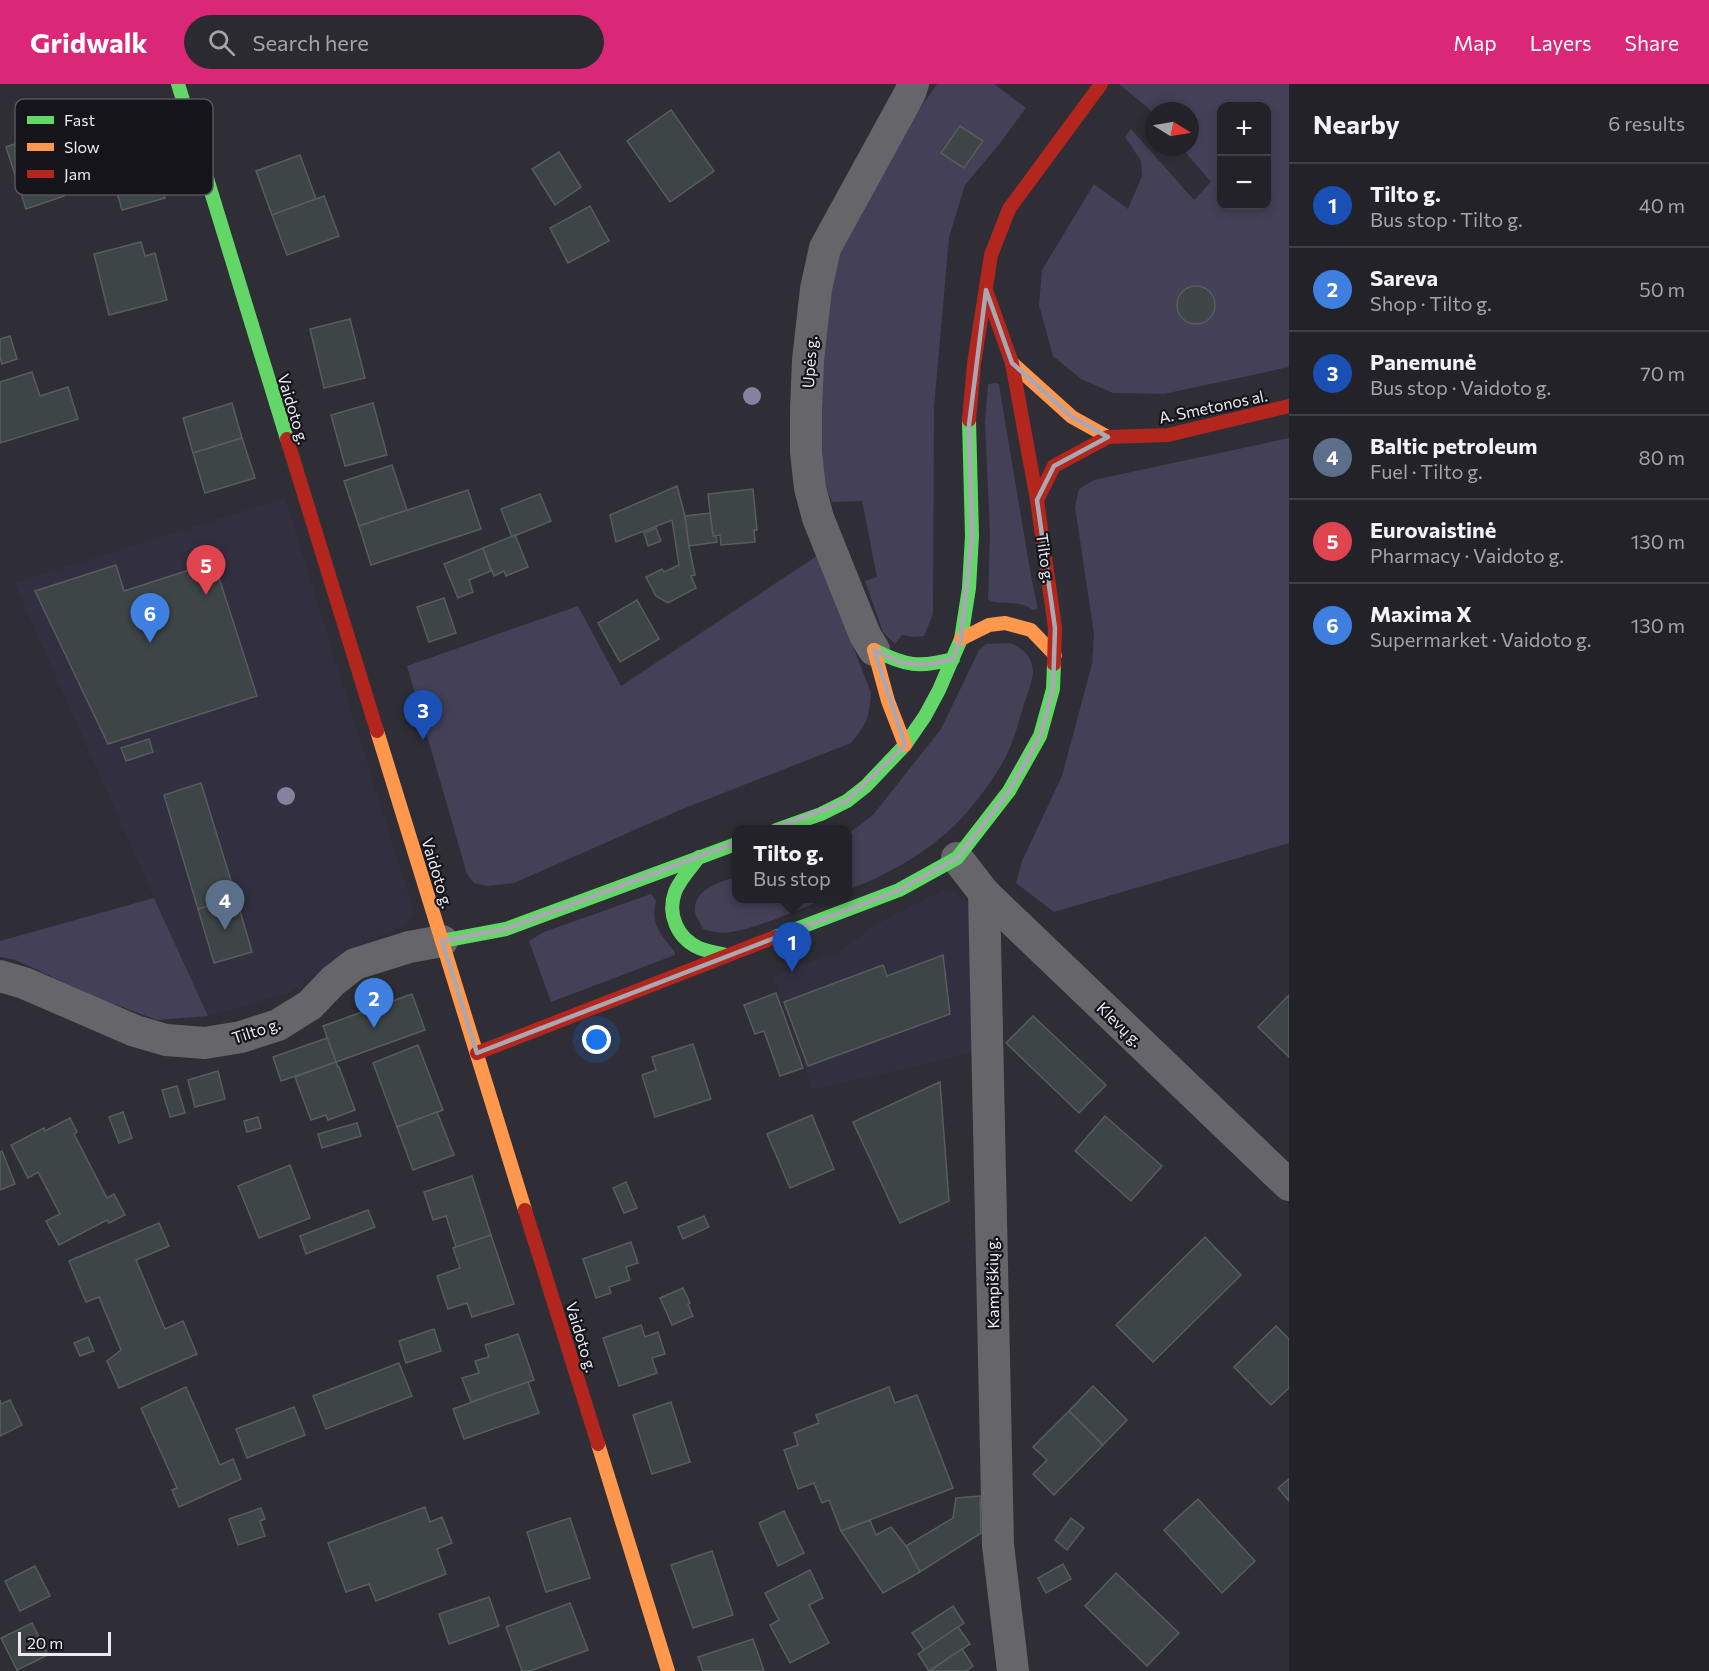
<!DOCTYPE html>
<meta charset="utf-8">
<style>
body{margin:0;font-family:Commissioner,sans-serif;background:#2b2a30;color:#f1f3f6}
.controls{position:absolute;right:18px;top:18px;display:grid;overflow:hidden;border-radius:12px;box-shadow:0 3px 9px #0003}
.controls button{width:54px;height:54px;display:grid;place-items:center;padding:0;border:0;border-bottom:2px solid #403f45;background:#232228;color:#f1f3f6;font:30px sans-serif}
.compass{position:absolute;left:1145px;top:18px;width:54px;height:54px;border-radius:50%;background:#232228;box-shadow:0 3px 9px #0003;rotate:101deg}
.scale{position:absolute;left:18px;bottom:15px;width:93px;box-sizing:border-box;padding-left:6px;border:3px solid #ebeaf4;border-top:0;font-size:16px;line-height:21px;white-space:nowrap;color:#ebeaf4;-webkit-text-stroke:4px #14141a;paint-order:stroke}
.you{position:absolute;left:597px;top:956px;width:21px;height:21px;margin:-15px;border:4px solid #fff;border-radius:50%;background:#1a73e8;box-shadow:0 0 0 9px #1a73e833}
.badge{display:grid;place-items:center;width:39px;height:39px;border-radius:50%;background:#db2777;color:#fff;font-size:20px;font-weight:700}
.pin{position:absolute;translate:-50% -50px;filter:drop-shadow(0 2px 3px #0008)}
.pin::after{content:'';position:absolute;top:32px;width:21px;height:18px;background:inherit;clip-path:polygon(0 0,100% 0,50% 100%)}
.popup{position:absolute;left:732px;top:741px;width:120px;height:78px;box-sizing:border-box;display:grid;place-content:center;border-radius:12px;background:#232228;filter:drop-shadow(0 2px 4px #0005);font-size:20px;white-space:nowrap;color:#a3a4a8}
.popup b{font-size:22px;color:#f1f3f6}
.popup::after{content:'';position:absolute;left:50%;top:100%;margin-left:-12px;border:12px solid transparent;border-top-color:#232228}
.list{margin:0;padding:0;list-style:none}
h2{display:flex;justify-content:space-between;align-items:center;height:78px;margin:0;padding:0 24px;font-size:26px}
h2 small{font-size:20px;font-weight:400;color:#a3a4a8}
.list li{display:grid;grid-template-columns:39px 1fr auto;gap:18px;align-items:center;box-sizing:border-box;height:84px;padding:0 24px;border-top:2px solid #403f45}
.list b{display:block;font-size:22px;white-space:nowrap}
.list p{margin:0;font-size:20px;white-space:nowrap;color:#a3a4a8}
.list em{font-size:20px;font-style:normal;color:#a3a4a8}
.icon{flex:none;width:33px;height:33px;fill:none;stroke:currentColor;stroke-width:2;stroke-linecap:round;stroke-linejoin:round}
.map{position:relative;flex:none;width:1289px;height:1587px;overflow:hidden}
header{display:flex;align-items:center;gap:36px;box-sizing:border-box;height:84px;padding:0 30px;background:#db2777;color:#fff}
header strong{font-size:28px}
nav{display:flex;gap:33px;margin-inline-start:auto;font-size:21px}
.search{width:420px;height:54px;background:#2b2a30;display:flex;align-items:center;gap:15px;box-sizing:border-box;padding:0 21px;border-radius:33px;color:#a3a4a8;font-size:22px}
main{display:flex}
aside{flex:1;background:#232228}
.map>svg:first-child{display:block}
.built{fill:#322f41}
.green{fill:#434057;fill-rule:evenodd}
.building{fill:#3e4546;stroke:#585c5e;stroke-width:1.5}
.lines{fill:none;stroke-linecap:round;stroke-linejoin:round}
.street{stroke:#666569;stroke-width:32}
.fast{stroke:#63d668;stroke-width:14}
.slow{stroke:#ff974d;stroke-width:14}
.jam{stroke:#b3261e;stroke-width:14}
.tree{fill:#8582a0}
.marked{fill:none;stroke:#a9a8b2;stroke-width:4.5;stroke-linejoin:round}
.labels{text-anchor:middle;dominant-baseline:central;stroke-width:4.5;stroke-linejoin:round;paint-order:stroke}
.street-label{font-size:16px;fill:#ebeaf4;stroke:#14141a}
.key{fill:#14141a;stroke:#54545b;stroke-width:1.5}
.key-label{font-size:16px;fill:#ebeaf4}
</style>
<header>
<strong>Gridwalk</strong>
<div class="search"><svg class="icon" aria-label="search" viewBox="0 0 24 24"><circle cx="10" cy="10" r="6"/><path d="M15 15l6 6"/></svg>Search here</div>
<nav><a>Map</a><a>Layers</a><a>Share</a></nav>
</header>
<main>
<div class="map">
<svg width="1289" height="1587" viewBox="0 0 1289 1587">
<rect width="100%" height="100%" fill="#2f2e36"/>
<g class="built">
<polygon points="285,414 412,822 412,832 404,842 345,867 292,908 208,932 154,814 14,499"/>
<polygon points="943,806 954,809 969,818 974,837 972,969 813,1006 773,892 840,867 871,844 887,834"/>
</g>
<g class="green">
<polygon points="937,0 994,0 1026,24 997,63 965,101 949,153 934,323 933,530 924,552 914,553 902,551 895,560 883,548 865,497 877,493 862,417 832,418 818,382 815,342 829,212 840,167 882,80"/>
<path d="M1119,0h170v283l-125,27 -51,-1 -32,-14 -28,-23 -14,-51 3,-35 52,-86 34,25 14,-33 -1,-15 -16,-24 6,-8 63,71 17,-18 -30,-35h9v-36h-36v4l-7,-8zM1222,22h44v100h-44z"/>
<path d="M997,299l2,2 31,185 7,35v4l-4,1c-15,-12 -36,-3 -45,-11l2,-65 -5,-111 3,-39z"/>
<polygon points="1289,354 1289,759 1054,828 1016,799 1022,777 1062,692 1092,580 1094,550 1075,423 1079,405 1094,396"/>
<path d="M818,471l53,138c-2,26 -4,30 -20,50l-171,67 -166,73 -27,3 -13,-3 -7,-9 -60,-208 171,-60 43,80z"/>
<path d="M1010,559c11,4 21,12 23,26 1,9 -6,26 -9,35 -5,16 -9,33 -16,48 -10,22 -34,54 -51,71 -30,30 -70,52 -109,67v-56l25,-19 68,-86 38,-79 7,-6z"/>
<path d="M736,793v21l89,1c-28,11 -64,28 -94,33 -9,2 -18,0 -28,-3 -2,-5 -7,-12 -8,-17 -2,-23 25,-30 41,-35z"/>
<path d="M651,810l5,7c-6,22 5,34 19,51v3l-124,47 -22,-61 15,-9z"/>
<polygon points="154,814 208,932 157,936 93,912 16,876 0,873 0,857"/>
</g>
<g class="building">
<polygon points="671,26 714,87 670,118 627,57"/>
<polygon points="142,30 165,114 122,126 98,43"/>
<polygon points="960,42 983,57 964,84 941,69"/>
<polygon points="43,50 64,112 26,125 6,63"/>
<polygon points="559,68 581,103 555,121 532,85"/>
<polygon points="300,71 316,115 272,131 256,87"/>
<polygon points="324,112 339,152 287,171 272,131"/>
<polygon points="590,122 609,157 568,179 550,144"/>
<polygon points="141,158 145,172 155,169 167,216 109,231 94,170"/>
<circle cx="1196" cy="221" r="19"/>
<polygon points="350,235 365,294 324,304 310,245"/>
<polygon points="10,252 17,275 2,280 0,273 0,255"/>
<polygon points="32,288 40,312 68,303 78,335 0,359 0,298"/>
<polygon points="232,319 242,354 193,369 183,334"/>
<polygon points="373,319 387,371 345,382 331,331"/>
<polygon points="242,354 255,394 205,409 193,369"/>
<polygon points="392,381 407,426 359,442 344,397"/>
<polygon points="677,402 685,432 689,462 695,491 691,492 696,504 668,519 656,512 646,493 662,485 664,488 679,481 672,436 616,458 610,431"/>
<polygon points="753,405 757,446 754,446 755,458 721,461 720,451 713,452 708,410"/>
<polygon points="468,406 481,445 371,481 359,442"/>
<polygon points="540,410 551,437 512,453 501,425"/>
<polygon points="710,429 713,452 716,452 717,458 689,462 685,432"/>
<polygon points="656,444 661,457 648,462 644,449"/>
<polygon points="515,451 528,483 506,492 504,487 494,492 483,464"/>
<polygon points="483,464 491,487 469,496 473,508 458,514 444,480"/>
<polygon points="214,478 257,612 108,660 35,507 116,481 124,507"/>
<polygon points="444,514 456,549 429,558 417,523"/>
<polygon points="637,516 659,555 620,578 598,539"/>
<polygon points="149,655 153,668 126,677 121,664"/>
<polygon points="201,699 236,813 198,825 164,711"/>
<polygon points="236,813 252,868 214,879 198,825"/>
<polygon points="943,871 950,930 808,982 784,918 883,881 887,892"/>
<polygon points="776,909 803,984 780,992 764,947 755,950 744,921"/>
<polygon points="412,910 425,946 336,978 323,942"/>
<polygon points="1289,911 1289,973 1258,943"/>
<polygon points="1033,932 1106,1001 1079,1029 1006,959"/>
<polygon points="327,954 336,978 281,997 273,973"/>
<polygon points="693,960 711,1015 655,1033 642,991 656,986 652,973"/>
<polygon points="418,961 443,1026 397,1043 373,979"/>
<polygon points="336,978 338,983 339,983 355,1026 328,1036 326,1031 311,1036 295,993"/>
<polygon points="218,987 225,1015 195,1023 188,996"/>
<polygon points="940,998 949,1117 900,1139 853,1038"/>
<polygon points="177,1002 185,1029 170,1033 162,1006"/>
<polygon points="123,1028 132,1054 119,1059 109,1033"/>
<polygon points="437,1028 454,1071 413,1086 397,1043"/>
<polygon points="812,1031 834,1085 790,1104 767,1050"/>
<polygon points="1105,1032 1162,1082 1131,1117 1075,1067"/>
<polygon points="258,1033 261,1044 247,1048 244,1037"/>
<polygon points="70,1034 77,1048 74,1050 107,1114 114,1110 125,1131 109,1139 107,1136 59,1161 46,1137 60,1130 38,1088 28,1094 11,1061 44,1044 45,1047"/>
<polygon points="357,1039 361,1052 322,1064 318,1050"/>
<polygon points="2,1067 15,1100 0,1106 0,1068"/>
<polygon points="290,1081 310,1134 259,1154 238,1102"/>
<polygon points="472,1092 491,1151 456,1163 446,1132 433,1136 424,1108"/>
<polygon points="626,1098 637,1124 624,1129 613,1104"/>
<polygon points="368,1126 375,1143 306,1170 300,1152"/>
<polygon points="704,1132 709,1143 683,1155 678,1143"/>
<polygon points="159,1139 169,1162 136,1176 165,1245 183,1237 197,1270 119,1304 107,1277 121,1266 99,1213 86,1218 69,1177"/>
<polygon points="491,1151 514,1220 472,1233 467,1219 448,1225 437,1192 460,1184 453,1164"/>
<polygon points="1205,1153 1241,1191 1153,1278 1116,1241"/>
<polygon points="631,1158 638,1179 626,1183 630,1196 609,1203 611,1209 596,1214 583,1175"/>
<polygon points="683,1204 690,1219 688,1220 693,1232 672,1241 660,1214"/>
<polygon points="641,1241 645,1253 658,1248 665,1270 652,1274 657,1289 619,1302 603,1254"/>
<polygon points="1276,1242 1289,1255 1289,1304 1271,1321 1234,1283"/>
<polygon points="434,1245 441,1267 406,1279 399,1257"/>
<polygon points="518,1250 534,1296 471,1318 462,1294 479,1289 475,1277 489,1273 485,1261"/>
<polygon points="88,1253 94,1267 80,1272 74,1259"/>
<polygon points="399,1279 412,1312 326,1345 313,1312"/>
<polygon points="528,1298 539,1329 464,1355 453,1325"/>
<polygon points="1093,1302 1127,1336 1103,1361 1069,1327"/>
<polygon points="186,1303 220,1381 233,1375 241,1395 179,1423 172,1406 177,1404 141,1324"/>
<polygon points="889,1303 895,1319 917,1311 953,1404 841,1447 829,1416 822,1419 814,1399 798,1405 784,1366 798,1361 794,1349 819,1339 816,1331"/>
<polygon points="0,1316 1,1320 10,1316 22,1341 0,1352"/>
<polygon points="671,1318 690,1378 652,1390 633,1331"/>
<polygon points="294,1323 305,1351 247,1374 236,1345"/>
<polygon points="1069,1327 1103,1361 1054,1411 1033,1390 1047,1376 1033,1363"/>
<polygon points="1289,1395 1289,1417 1278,1404"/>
<polygon points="980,1412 981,1449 920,1488 906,1462 953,1434 956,1414"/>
<polygon points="1198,1415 1255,1477 1222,1509 1164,1446"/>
<polygon points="425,1423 430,1438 442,1433 452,1459 437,1465 446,1490 376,1517 369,1500 346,1508 328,1459"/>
<polygon points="261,1424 265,1435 260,1437 265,1452 238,1461 229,1435"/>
<polygon points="784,1427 804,1469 778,1482 759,1439"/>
<polygon points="570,1434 590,1494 546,1508 527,1448"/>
<polygon points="1071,1434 1084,1444 1067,1466 1055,1456"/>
<polygon points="870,1436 876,1451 891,1443 906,1462 920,1488 883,1509 841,1447"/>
<polygon points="712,1467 733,1531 693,1544 671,1481"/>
<polygon points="1063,1480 1071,1495 1046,1509 1038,1494"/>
<polygon points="35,1482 50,1512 20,1527 5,1497"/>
<polygon points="810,1486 823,1514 809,1521 829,1559 790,1579 770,1541 779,1536 765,1509"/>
<polygon points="1116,1489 1179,1549 1147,1582 1085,1522"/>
<polygon points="489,1513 499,1542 449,1560 439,1530"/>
<polygon points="570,1519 588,1566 530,1587 522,1587 506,1543"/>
<polygon points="953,1522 964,1539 924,1566 912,1549"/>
<polygon points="32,1539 48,1571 17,1586 1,1554"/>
<polygon points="958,1543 970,1560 929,1587 918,1570"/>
<polygon points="753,1555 764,1587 703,1587 698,1573"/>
<polygon points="962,1565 973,1582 966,1587 930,1587"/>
</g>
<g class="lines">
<g class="street">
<polyline points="874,566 865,551 818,434 810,404 806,368 806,327 808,276 816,205 825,164 910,9 913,0"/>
<polyline points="957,774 984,809 1289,1101"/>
<polyline points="984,809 998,1461 1013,1587"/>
<polyline points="0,892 24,899 135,947 166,956 205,959 241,953 278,941 310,921 333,897 355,880 409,863 442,857"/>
</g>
<g class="fast">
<polyline points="178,0 287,355"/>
<path d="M874,566c32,16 45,18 79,9"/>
<polyline points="776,746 821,730 847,717 866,702 905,661 925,632 939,606 961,555 969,504 972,452 969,336"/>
<path d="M699,773c-8,11 -19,22 -24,35 -8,22 2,46 24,56 8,3 18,5 27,7"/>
<polyline points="775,853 899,806 957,774 1009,707 1040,652 1053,605 1054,580"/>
<polyline points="442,857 506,845 736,760"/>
</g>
<g class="slow">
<polyline points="1012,279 1072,333 1108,353"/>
<polyline points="961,555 989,541 1005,539 1031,546 1055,571"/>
<polyline points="874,566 888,617 905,661"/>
<polyline points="377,647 525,1126"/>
<polyline points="598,1360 668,1587"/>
</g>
<g class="jam">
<polyline points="986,206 1012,279 1037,416 1055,544 1054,580"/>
<polyline points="969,336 974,280 991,171 1009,125 1101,0"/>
<polyline points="287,355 377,647"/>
<polyline points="1037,416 1054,382 1108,353 1168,351 1289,322"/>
<polyline points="477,969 775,853"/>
<polyline points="525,1126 598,1360"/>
</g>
</g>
<g class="tree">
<circle cx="752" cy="312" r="9"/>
<circle cx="286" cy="712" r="9"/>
</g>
<path class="marked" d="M986,206l26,73 60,54 36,20 -54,29 -17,34 18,128 -2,61 -13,47 -31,55 -52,67 -58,32 -422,163 -35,-112 64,-12 341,-128 58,-56 -31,-95 26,12 24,3 29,-6 8,-20 11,-103 -3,-111z"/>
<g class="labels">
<g class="street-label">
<text transform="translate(809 278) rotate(-86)">Upės g.</text>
<text transform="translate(1213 322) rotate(-12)">A. Smetonos al.</text>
<text transform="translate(294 325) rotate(73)">Vaidoto g.</text>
<text transform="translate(1046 474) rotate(82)">Tilto g.</text>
<text transform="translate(438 789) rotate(73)">Vaidoto g.</text>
<text transform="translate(1120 940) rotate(44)">Klevų g.</text>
<text transform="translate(256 946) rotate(-18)">Tilto g.</text>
<text transform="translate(992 1199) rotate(-91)">Kampiškių g.</text>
<text transform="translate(582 1253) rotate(73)">Vaidoto g.</text>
</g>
</g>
<rect x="15" y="15" width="198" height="96" rx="9" class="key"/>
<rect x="27" y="32" width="27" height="8" fill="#63d668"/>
<rect x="27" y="59" width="27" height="8" fill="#ff974d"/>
<rect x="27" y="86" width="27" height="8" fill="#b3261e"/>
<g class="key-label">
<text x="64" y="42">Fast</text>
<text x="64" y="69">Slow</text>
<text x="64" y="96">Jam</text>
</g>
</svg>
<div class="controls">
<button>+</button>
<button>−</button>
</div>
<svg class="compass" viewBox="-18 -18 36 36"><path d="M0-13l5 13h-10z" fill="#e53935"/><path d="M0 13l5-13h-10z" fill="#a3a4a8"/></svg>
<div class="scale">20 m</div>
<div class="you"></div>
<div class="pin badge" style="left:792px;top:888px;background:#1a4fb4">1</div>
<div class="popup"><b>Tilto g.</b>Bus stop</div>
<div class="pin badge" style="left:374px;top:944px;background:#3f7fe0">2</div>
<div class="pin badge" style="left:423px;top:656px;background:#1a4fb4">3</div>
<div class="pin badge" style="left:225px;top:846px;background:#5c6f8a">4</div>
<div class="pin badge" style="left:206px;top:511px;background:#e0444e">5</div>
<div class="pin badge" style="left:150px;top:559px;background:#3f7fe0">6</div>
</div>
<aside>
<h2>Nearby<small>6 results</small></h2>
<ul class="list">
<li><span class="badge" style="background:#1a4fb4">1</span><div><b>Tilto g.</b><p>Bus stop · Tilto g.</p></div><em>40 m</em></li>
<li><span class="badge" style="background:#3f7fe0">2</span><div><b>Sareva</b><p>Shop · Tilto g.</p></div><em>50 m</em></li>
<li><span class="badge" style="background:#1a4fb4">3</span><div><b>Panemunė</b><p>Bus stop · Vaidoto g.</p></div><em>70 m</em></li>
<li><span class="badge" style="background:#5c6f8a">4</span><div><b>Baltic petroleum</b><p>Fuel · Tilto g.</p></div><em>80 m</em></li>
<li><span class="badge" style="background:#e0444e">5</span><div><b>Eurovaistinė</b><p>Pharmacy · Vaidoto g.</p></div><em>130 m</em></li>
<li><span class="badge" style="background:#3f7fe0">6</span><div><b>Maxima X</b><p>Supermarket · Vaidoto g.</p></div><em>130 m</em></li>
</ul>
</aside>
</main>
